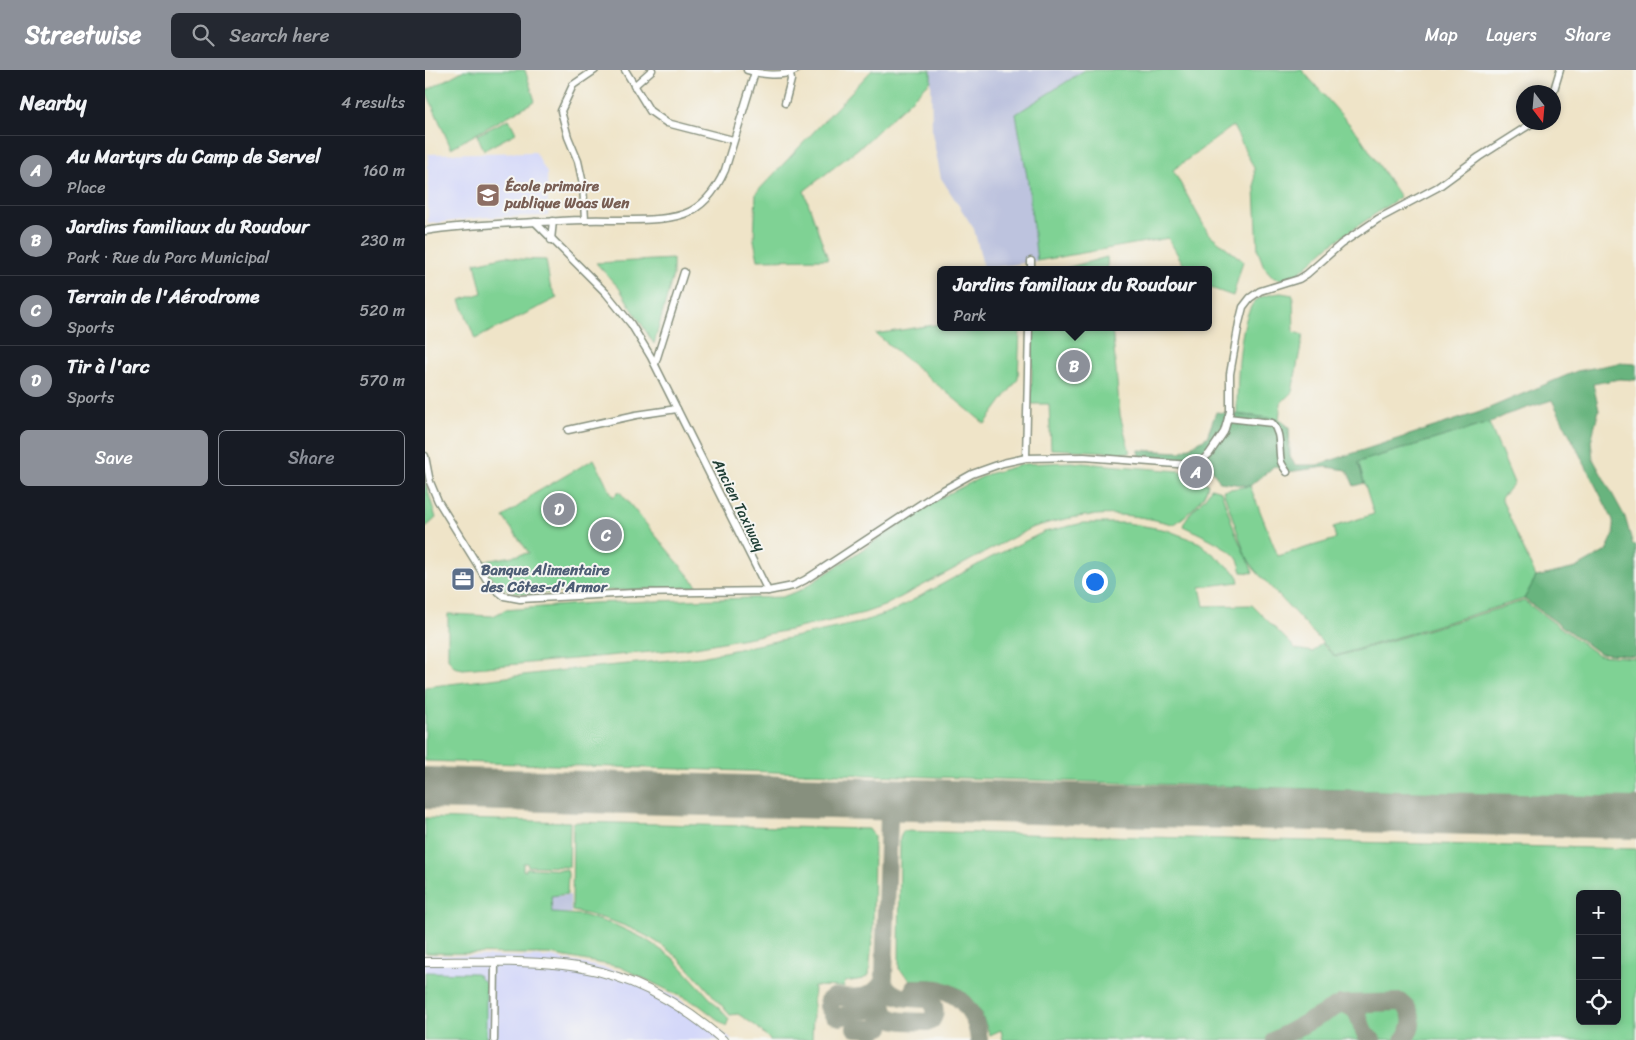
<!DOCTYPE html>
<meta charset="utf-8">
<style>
body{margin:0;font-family:Sriracha,sans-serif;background:#242831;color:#f1f3f6}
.controls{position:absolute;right:15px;bottom:15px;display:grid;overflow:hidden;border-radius:8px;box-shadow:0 2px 8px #0003}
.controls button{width:45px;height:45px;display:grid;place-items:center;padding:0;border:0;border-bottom:1px solid #363941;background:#171b24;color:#f1f3f6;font:25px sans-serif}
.compass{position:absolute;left:1091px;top:15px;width:45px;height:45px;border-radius:50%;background:#171b24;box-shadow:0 2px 8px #0003;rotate:164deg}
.you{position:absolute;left:669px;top:511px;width:18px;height:18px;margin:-12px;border:4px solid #fff;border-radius:50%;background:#1a73e8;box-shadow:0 0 0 8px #1a73e833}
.badge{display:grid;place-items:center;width:32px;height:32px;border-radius:50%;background:#8c9099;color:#fff;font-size:16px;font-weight:700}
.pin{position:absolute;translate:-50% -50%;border:2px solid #fff;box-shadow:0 1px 5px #0006}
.popup{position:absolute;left:512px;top:196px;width:275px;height:65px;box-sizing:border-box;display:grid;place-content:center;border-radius:8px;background:#171b24;filter:drop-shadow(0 1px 4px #0005);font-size:16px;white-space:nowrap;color:#9ea1a6}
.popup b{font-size:19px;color:#f1f3f6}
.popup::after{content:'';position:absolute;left:50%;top:100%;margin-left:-10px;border:10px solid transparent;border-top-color:#171b24}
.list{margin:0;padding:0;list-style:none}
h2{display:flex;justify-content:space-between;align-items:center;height:65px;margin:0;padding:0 20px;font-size:21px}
h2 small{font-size:16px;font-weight:400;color:#9ea1a6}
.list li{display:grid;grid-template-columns:32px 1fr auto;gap:15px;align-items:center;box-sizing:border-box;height:70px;padding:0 20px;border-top:1px solid #363941}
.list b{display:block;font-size:19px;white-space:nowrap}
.list p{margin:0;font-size:16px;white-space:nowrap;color:#9ea1a6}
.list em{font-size:16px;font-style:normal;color:#9ea1a6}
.actions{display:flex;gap:10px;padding:15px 20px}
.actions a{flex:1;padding:11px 0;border:1px solid #8c9099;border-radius:8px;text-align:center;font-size:18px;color:#8c9099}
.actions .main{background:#8c9099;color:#fff}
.icon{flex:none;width:28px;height:28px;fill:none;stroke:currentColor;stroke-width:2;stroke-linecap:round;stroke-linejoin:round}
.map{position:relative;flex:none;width:1211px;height:970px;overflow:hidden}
header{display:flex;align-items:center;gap:30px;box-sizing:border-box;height:70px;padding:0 25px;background:#8c9099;color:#fff}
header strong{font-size:24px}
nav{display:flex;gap:28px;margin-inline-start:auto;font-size:18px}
.search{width:350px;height:45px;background:#242831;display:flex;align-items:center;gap:12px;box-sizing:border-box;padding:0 18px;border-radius:8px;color:#9ea1a6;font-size:19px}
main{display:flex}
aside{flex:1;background:#171b24}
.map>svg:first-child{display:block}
.built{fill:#d4d8f9}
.industrial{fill:#bdc3de}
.green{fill:#7fd294;stroke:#4f8864;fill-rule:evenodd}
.forest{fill:#67b47e;stroke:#437859}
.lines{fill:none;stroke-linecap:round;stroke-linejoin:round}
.taxiway{stroke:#87907e;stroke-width:18}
.runway{stroke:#87907e;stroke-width:42}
.minor-casing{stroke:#87907e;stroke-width:9}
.major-casing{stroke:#87907e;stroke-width:10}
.minor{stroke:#fff;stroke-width:6}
.major{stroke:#fff;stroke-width:8}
.labels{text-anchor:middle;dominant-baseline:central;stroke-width:4;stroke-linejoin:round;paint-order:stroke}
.education-label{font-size:15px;font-weight:bold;fill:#785e54;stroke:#f6f6f2;text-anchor:start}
.street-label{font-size:15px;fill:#1f3d34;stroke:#f6f6f2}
.service-label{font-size:15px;font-weight:bold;fill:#4e5e75;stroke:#f6f6f2;text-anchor:start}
</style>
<header>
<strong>Streetwise</strong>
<div class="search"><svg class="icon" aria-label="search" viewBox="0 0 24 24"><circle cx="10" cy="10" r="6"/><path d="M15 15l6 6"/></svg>Search here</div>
<nav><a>Map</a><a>Layers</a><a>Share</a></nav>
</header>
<main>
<aside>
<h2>Nearby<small>4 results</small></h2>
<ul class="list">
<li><span class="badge">A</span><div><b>Au Martyrs du Camp de Servel</b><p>Place</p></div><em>160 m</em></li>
<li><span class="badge">B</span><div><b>Jardins familiaux du Roudour</b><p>Park · Rue du Parc Municipal</p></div><em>230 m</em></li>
<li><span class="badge">C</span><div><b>Terrain de l'Aérodrome</b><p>Sports</p></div><em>520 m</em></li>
<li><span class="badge">D</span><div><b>Tir à l'arc</b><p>Sports</p></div><em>570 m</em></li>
</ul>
<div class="actions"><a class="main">Save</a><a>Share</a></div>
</aside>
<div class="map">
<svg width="1211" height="970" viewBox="0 0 1211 970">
<rect width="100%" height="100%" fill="#f6f6f2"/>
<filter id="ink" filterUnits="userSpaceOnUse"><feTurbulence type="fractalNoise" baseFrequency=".02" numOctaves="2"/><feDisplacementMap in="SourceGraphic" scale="10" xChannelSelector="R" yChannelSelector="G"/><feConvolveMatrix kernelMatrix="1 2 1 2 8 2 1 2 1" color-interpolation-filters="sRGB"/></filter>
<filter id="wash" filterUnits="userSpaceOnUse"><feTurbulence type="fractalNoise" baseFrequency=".0096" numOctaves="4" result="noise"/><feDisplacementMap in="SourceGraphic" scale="20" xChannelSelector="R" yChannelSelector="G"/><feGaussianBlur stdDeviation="1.12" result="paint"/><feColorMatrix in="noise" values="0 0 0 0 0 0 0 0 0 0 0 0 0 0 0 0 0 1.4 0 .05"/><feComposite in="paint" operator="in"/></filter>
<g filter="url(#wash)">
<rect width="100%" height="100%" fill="#efe4c8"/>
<g class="built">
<polygon points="110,82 122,103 123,146 62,147 3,154 3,84"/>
<polygon points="0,885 127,887 194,901 254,929 307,970 0,970"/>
</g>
<g class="industrial">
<polygon points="506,0 660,0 591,44 603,112 612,191 559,199 549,159 516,108 507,63"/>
<polygon points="145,825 146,843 127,844 126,826"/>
</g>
<g class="green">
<polygon points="39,0 100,0 110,31 26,78 1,21"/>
<polygon points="447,0 506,0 506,11 439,74 379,121 403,189 333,190 329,170 331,123"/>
<polygon points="660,0 877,0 934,65 975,127 905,175 874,203 860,210 849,208 839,197 833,181 829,98 808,56 748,100 783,163 818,191 808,226 783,217 783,200 761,199 743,168 612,191 603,112 591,44"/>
<polygon points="84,49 91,63 59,80 52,65"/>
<polygon points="82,186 94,189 121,190 125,215 132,228 50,269 35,230 57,223 50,193"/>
<polygon points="682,187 683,200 634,200"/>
<polygon points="248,189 248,205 229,274 194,218 171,193"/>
<path d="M856,223l12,2 1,37 9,3 -11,57 -11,11 -2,16 -42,-5c0,-25 1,-95 18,-113 7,-6 17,-7 26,-8z"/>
<polygon points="515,254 515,257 595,257 593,309 560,354 451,264"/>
<polygon points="608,257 687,257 695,345 705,383 626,379 624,334 606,334"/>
<path d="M1064,353l25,60 -13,15 35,79 -12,22 -189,57 -81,-87 -7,-12 6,16 -11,-1c-1,-3 -2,-8 -4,-12 -7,-13 -41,-27 -55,-34 3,-13 22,-24 28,-38l10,3 14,41 11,25 -23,-67 27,-4 28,70 58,-17 -3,-12 41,-13 -16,-52z"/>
<path d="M169,389l19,38 6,-6 79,96 -172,7c-30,-5 -29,-9 -46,-32l49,-9 -26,-36 23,-16 6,-6z"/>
<path d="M646,392l108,9 29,13c-3,16 -20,30 -32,39l-4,1c-53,-14 -89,-12 -141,4l-147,78 -20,7 -74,17 -106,19 -221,20 -9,-2 -6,-9v-44l45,2 12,-6 87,-7 190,-6 19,-7 141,-93 46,-23 36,-10z"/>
<polygon points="0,411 11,448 0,458"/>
<polygon points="658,453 702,453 742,460 775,473 812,504 814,512 775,517 779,536 827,535 871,579 888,582 896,573 910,587 1099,531 1173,585 1211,588 1211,729 0,691 0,617 140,600 276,587 434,553 468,541 565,488 619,462"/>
<polygon points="0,748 145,752 144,797 103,796 102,793 98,793 98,800 101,801 101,798 142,800 143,804 142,824 126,826 127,843 157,845 190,855 220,869 248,888 304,949 301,956 274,935 195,897 125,884 0,883"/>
<path d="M148,752l296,7 5,7 -1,92 -4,47 -6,4 -18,3 -1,5 -30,-1 -2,54h-42l-14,-14 -18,-12 -8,1c-16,-18 -32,-38 -50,-55 -28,-27 -70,-42 -108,-49z"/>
<path d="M478,761l733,18v191h-228c8,-17 7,-22 -3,-38l-31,-2 -37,3 -68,37h-266l-2,-10 -11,5 -10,-24 -21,-23 -27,-8h-21l-12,-11 1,-131zM1155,824h37v127h-37z"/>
<polygon points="0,902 51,903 61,914 61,970 0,970"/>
<path d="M965,935c4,0 9,0 13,2 13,7 7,26 -3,33l-26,-1c-12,-9 -10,-22 -18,-32z"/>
<polygon points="921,937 928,941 934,959 943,970 860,970"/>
</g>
<path class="forest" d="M1194,293l17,1v16l-17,-1 -26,5 6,26 -8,31 2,18 32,58 8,28h3v111l-37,-3 -75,-54 12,-22 40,-9 30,-17 8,-17 -1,-14 -61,-120 -44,14 -19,9 -131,39 6,21 -10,3 -7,-16 -21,-3 -39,5 -13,-6c-7,8 -16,12 -24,20l-30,-4 -10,-16 -71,-8v-8l42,2 26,-15 9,-25 63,7 10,8 1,30 5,8h22l163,-53 97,-41z"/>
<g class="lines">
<g class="taxiway">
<polyline points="445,728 457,733 464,746"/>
<polyline points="1204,748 1211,746"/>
<path d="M489,918c9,1 20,-1 28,2 23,7 35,28 37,50"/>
<path d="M458,929c-11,18 -18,8 -31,13 -4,2 -7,4 -12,5l-7,-3 -5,-8v-5l5,-4c21,0 37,5 50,-15 10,19 28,16 47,17 6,7 6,15 1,22l-4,1c-45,-1 -46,-1 -43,-47l5,-159c3,-11 9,-15 20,-17"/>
<path d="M917,934c24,4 13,25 30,36"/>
<polyline points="430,958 451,959 456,957 457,932"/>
<path d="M850,970l66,-36 60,-2c14,11 13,26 2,38"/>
</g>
<polyline class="runway" points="0,718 1211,748"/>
</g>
</g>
<g filter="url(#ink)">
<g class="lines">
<g class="minor-casing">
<g id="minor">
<polyline points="200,0 225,41 242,53 308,70"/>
<path d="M322,0c15,5 35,7 49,0"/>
<polyline points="209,16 227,0"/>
<polyline points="1128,23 1135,0"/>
<polyline points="360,33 366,10 365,3"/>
<polyline points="160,150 158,114 153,91 143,67 136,41 148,15 170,0"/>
<polyline points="110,152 181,223 206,254 226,287 343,521"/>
<path d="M0,161c36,-6 74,-7 111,-9 16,0 33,-2 49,-2 28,-1 74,3 99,-6 20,-7 33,-26 41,-44l30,-98"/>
<polyline points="126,170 128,151"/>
<polyline points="606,200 606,191"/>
<polyline points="230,294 259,202"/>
<path d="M803,348l44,5c10,10 6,26 9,39 1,3 4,7 6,10"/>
<polyline points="143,360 211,345 252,339"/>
<polyline points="0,386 5,412 13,431 65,515 79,526 95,529 208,523 343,521 368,516 380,510 511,424 547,404 578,393 601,388 659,387 765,395 775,392 784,384 799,362 805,341 805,304 814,253 818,237 825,228 835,221 874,209 882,204 916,174 953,149 1013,117 1054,87 1109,52"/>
<polyline points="601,388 604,257"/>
<polyline points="69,970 70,893"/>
</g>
</g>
<g class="major-casing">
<path id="major" d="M0,892c46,0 92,-2 138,3 61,6 114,35 160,75"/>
</g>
<use href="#minor" class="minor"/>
<use href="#major" class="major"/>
</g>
</g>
<defs>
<g id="school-square" transform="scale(1.25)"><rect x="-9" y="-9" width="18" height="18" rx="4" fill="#8d6e63" stroke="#f6f6f2"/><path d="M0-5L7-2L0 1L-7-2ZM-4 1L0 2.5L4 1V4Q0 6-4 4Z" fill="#fff"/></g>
<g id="office-square" transform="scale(1.25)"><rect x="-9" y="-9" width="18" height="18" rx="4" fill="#5c6f8a" stroke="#f6f6f2"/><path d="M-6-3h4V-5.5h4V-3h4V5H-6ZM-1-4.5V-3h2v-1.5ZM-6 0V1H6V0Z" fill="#fff"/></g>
</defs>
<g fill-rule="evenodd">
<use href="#school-square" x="63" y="125"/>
<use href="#office-square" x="38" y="509"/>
</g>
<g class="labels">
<g class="education-label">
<text x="80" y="116">École primaire<tspan x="80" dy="17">publique Woas Wen</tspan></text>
</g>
<g class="street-label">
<text transform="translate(314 435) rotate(64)">Ancien Taxiway</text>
</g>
<g class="service-label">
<text x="56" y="500">Banque Alimentaire<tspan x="56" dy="17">des Côtes-d'Armor</tspan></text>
</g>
</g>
</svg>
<div class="controls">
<button>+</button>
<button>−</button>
<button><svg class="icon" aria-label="locate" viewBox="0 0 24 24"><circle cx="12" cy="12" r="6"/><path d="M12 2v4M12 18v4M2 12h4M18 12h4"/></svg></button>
</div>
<svg class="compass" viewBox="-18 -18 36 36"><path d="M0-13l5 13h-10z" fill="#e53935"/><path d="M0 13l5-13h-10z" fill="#9ea1a6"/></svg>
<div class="you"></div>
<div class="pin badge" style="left:771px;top:402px">A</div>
<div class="pin badge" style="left:649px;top:296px">B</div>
<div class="popup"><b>Jardins familiaux du Roudour</b>Park</div>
<div class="pin badge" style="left:181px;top:465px">C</div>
<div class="pin badge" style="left:134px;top:439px">D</div>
</div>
</main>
